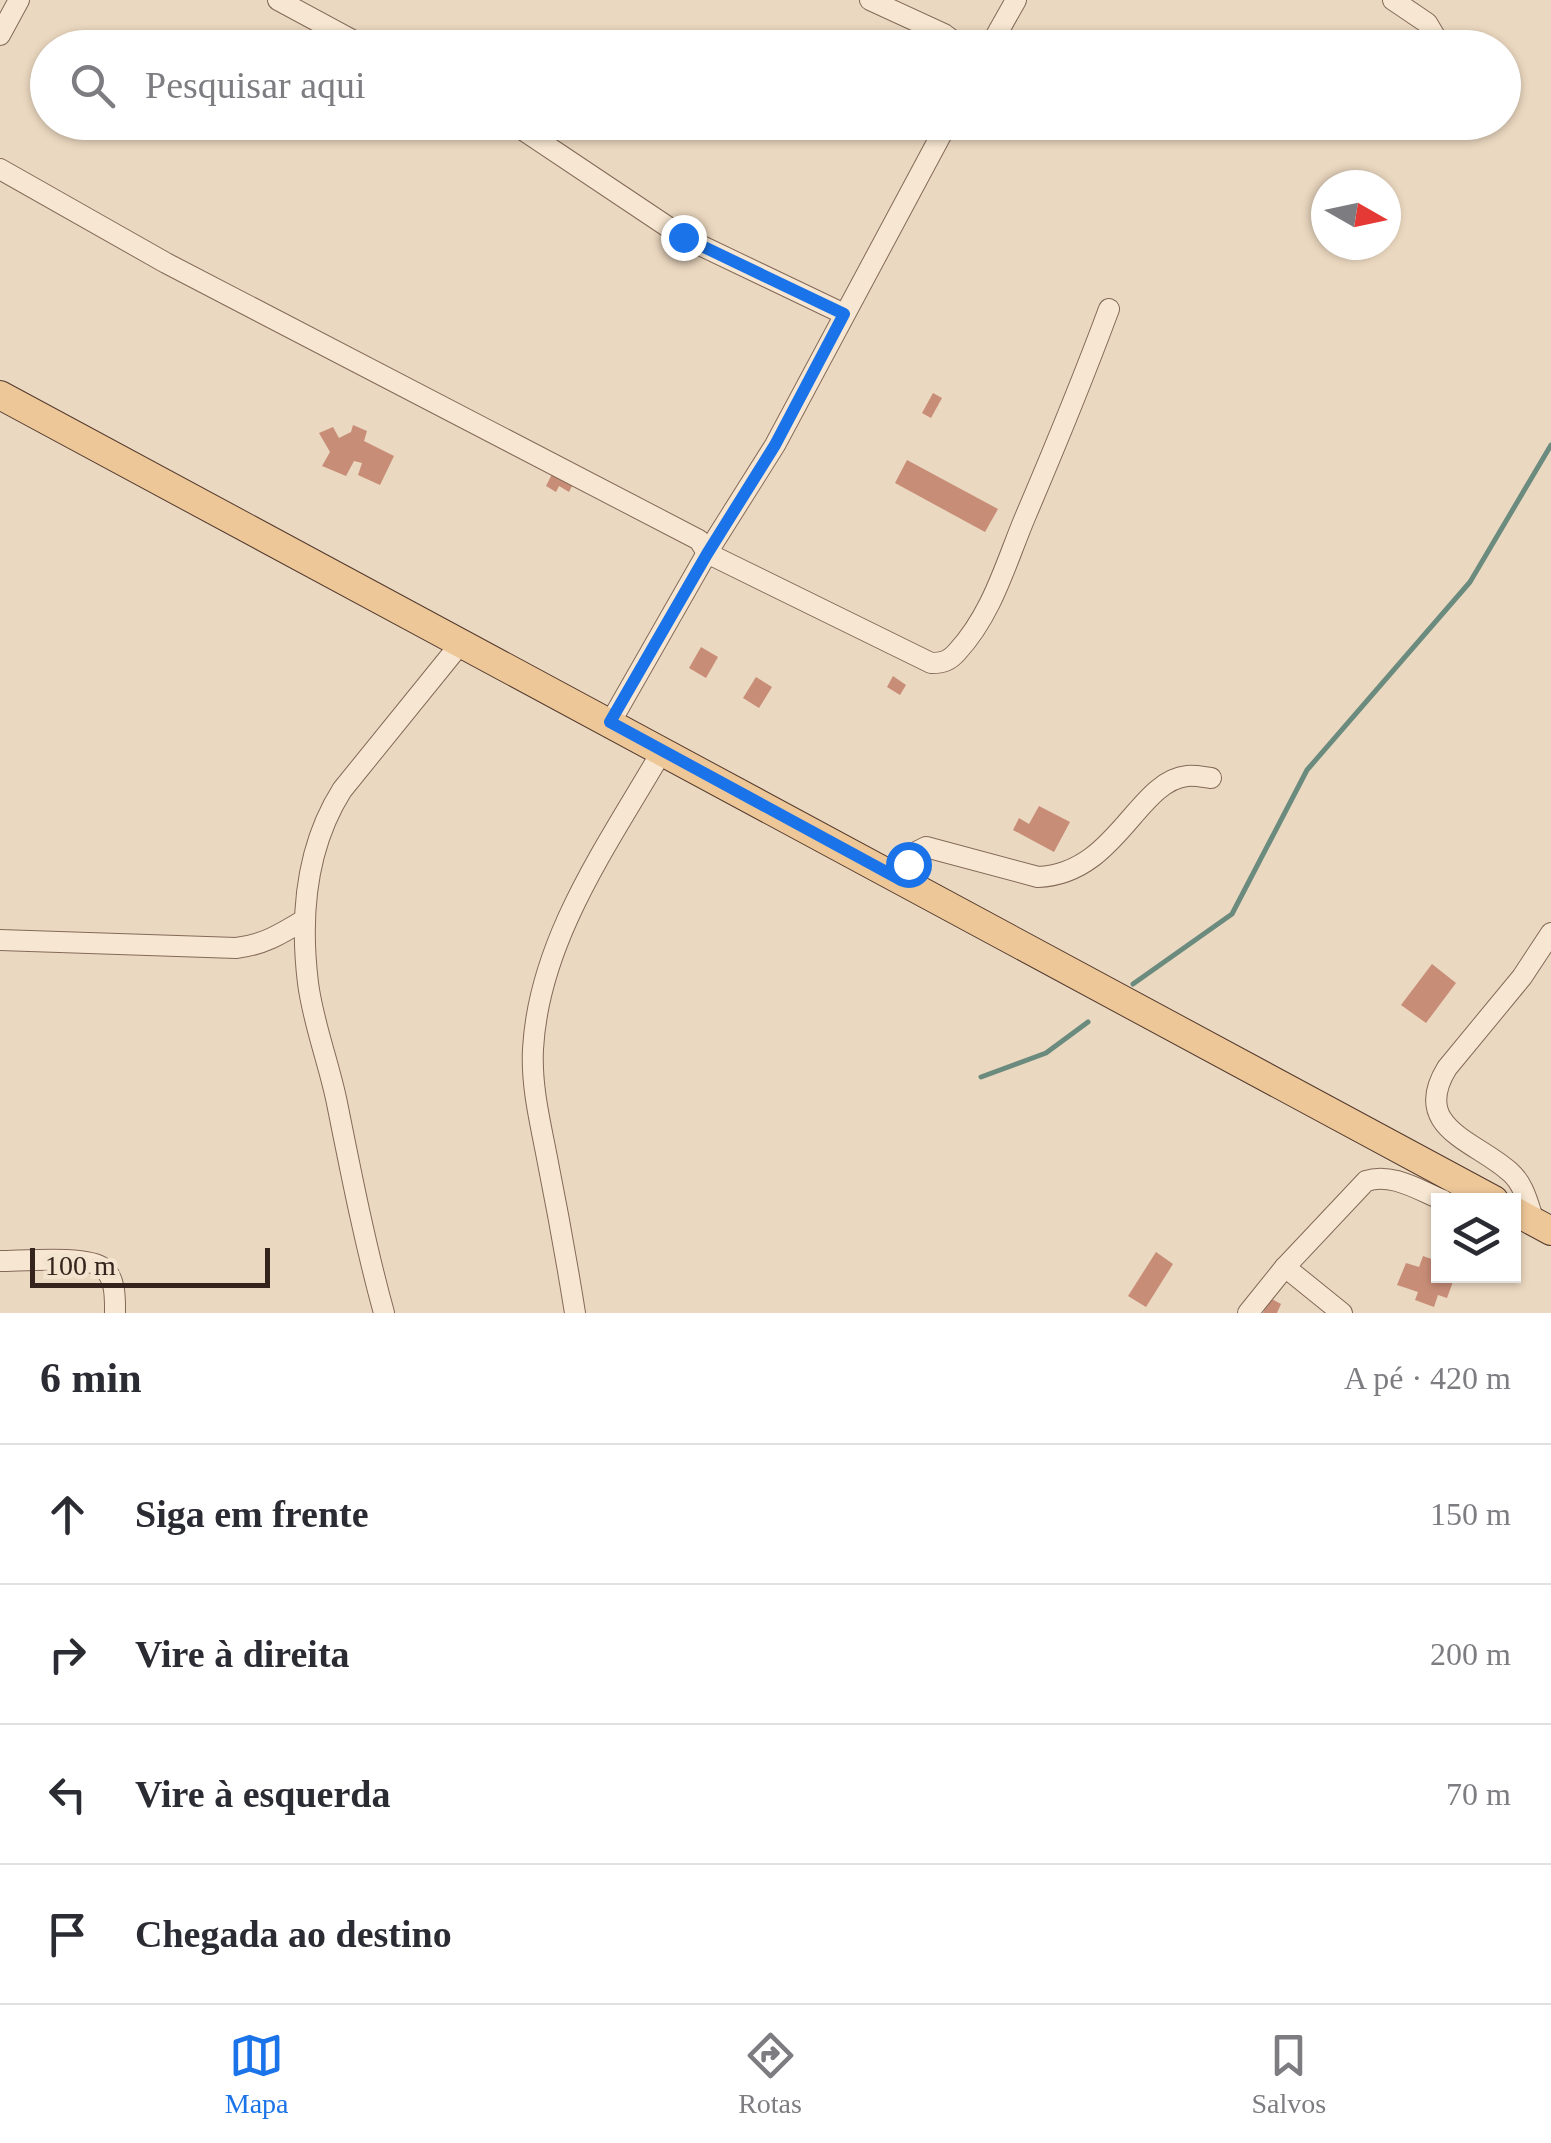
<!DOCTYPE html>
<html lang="pt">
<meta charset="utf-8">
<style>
body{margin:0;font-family:Georgia,serif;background:#f7f7f7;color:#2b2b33}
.controls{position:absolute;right:30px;bottom:30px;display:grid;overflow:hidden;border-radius:0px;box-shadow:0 2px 8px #0004}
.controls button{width:90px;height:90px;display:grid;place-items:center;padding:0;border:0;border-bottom:2px solid #e1e1e2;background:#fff;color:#2b2b33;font:50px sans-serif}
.compass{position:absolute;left:1311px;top:170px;width:90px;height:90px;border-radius:50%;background:#fff;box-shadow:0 2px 8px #0004;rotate:99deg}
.scale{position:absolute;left:30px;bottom:25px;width:240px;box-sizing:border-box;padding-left:10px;border:5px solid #34241d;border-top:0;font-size:28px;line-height:35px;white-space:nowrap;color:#34241d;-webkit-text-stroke:8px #f3e4cf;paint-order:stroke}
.stop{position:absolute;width:30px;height:30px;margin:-22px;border:8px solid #1a73e8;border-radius:50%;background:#fff}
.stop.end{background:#1a73e8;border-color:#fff;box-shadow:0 2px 10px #0008}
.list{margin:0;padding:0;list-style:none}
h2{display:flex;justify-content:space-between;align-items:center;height:130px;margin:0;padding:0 40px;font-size:42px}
h2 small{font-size:32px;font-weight:400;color:#7c7c81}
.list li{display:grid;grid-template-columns:65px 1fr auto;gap:30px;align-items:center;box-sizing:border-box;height:140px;padding:0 40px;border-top:2px solid #e1e1e2}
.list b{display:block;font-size:38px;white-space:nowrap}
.list em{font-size:32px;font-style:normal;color:#7c7c81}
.icon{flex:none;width:55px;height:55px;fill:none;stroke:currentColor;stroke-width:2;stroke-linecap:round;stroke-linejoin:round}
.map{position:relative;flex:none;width:1551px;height:1313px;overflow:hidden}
.search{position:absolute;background:#fff;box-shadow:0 2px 8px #0004;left:30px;right:30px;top:30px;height:110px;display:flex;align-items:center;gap:25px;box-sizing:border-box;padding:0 35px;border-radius:55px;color:#7c7c81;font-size:38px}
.sheet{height:690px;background:#fff}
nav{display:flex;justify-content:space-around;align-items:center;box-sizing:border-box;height:140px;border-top:2px solid #e1e1e2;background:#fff;font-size:28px;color:#7c7c81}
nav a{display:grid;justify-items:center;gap:5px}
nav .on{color:#1a73e8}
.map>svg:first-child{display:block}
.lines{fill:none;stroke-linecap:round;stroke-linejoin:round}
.stream{stroke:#6b8b7e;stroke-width:5}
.building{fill:#c88d77}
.minor-casing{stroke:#846959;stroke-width:22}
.major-casing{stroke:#51392d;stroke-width:30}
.minor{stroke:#f7e7d2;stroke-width:20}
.major{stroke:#eec798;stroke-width:28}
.route{stroke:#1a73e8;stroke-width:12}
</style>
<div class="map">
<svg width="1551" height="1313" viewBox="0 0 1551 1313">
<rect width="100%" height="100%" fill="#ebd8c0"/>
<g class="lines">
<g class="stream">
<polyline points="1133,984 1232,914 1307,770 1470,582 1551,445"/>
<polyline points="981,1077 1046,1053 1088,1022"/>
</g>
</g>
<g class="building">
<polygon points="933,393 942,398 931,418 922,413"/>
<polygon points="353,425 367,431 364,441 394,456 380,485 358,475 362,463 354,461 346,476 322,466 330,452 319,433 333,427 339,438 351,432"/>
<polygon points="907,460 998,509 985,532 895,483"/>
<polygon points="552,474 572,486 569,492 559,486 556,492 546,486"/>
<polygon points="701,647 718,657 706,678 689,668"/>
<polygon points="893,676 906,685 900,695 887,687"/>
<polygon points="756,677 772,687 759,708 743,698"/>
<polygon points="1039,806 1070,822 1054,852 1013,830 1019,818 1029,824"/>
<polygon points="1432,964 1456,983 1426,1023 1401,1005"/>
<polygon points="1156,1252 1173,1264 1146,1307 1128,1296"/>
<polygon points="1423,1256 1437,1261 1438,1276 1455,1276 1447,1298 1438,1295 1434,1307 1415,1300 1418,1292 1397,1285 1406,1263 1419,1267"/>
<polygon points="1270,1298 1281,1304 1277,1313 1263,1313"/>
</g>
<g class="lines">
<g class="minor-casing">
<g id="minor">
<polyline points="278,0 367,48"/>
<polyline points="870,0 944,34 963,48"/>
<polyline points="1393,0 1427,23 1439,43"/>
<polyline points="0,35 19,0"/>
<polyline points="989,48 1016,0"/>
<polyline points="511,122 683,237 844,314"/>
<path d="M0,169l166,94 533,277 8,13 224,110c12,0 18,-2 26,-11 36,-39 49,-90 69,-137 29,-68 57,-136 83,-206"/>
<polyline points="610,723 707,553 775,445 948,122"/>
<path d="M901,880l17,-29 8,-4 112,30c78,-3 99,-96 149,-101 8,-1 16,1 24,2"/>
<path d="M0,940l236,8c27,-3 45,-14 68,-28"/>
<path d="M1529,1221h5c-6,-17 -10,-37 -24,-49 -34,-31 -100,-44 -63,-104l75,-91 29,-44"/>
<path d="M0,1261c22,0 88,-6 103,7 13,10 12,31 12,45"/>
<polyline points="1285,1267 1342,1313"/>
<path d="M384,1313c-19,-69 -33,-140 -47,-210 -8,-40 -24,-80 -29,-120 -8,-66 -2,-136 34,-193l119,-147"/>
<path d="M575,1313c-8,-50 -17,-100 -27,-150 -7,-38 -17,-75 -15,-114 6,-110 76,-206 129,-298"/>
<path d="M1248,1313l37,-46 81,-86c26,-9 54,10 77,19"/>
</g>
</g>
<g class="major-casing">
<g id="major">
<polyline points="0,395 1494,1200"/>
<polyline points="1514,1211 1551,1231"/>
</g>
</g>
<use href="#minor" class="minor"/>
<use href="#major" class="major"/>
</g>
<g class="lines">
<polyline class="route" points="683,237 844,314 775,445 707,554 610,722 901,880 908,864"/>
</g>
</svg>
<div class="controls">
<button><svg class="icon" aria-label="layers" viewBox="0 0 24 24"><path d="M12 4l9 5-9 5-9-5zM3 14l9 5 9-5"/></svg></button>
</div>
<svg class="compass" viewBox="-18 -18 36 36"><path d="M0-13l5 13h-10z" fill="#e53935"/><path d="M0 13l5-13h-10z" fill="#7c7c81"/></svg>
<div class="scale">100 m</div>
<div class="stop" style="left:908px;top:864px"></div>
<div class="stop end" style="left:683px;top:237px"></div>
<div class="search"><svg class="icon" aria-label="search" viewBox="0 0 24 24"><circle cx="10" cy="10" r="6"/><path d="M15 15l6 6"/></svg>Pesquisar aqui</div>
</div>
<section class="sheet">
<h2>6 min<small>A pé · 420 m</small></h2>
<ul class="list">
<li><svg class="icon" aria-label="ahead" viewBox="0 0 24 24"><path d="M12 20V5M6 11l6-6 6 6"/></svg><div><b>Siga em frente</b></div><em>150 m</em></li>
<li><svg class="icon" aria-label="right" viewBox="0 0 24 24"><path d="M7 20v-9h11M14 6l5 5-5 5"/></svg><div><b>Vire à direita</b></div><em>200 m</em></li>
<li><svg class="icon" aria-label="left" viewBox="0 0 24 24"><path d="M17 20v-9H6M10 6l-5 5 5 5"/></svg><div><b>Vire à esquerda</b></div><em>70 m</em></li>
<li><svg class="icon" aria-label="arrive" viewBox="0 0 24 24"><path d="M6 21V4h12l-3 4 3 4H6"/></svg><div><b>Chegada ao destino</b></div></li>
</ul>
</section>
<nav>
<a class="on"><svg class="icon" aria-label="map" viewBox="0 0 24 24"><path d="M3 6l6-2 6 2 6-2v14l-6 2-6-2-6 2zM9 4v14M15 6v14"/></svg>Mapa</a>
<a><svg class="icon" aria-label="directions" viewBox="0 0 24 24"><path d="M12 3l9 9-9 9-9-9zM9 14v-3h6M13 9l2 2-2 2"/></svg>Rotas</a>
<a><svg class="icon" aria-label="saved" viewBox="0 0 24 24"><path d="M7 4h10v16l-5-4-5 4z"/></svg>Salvos</a>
</nav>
